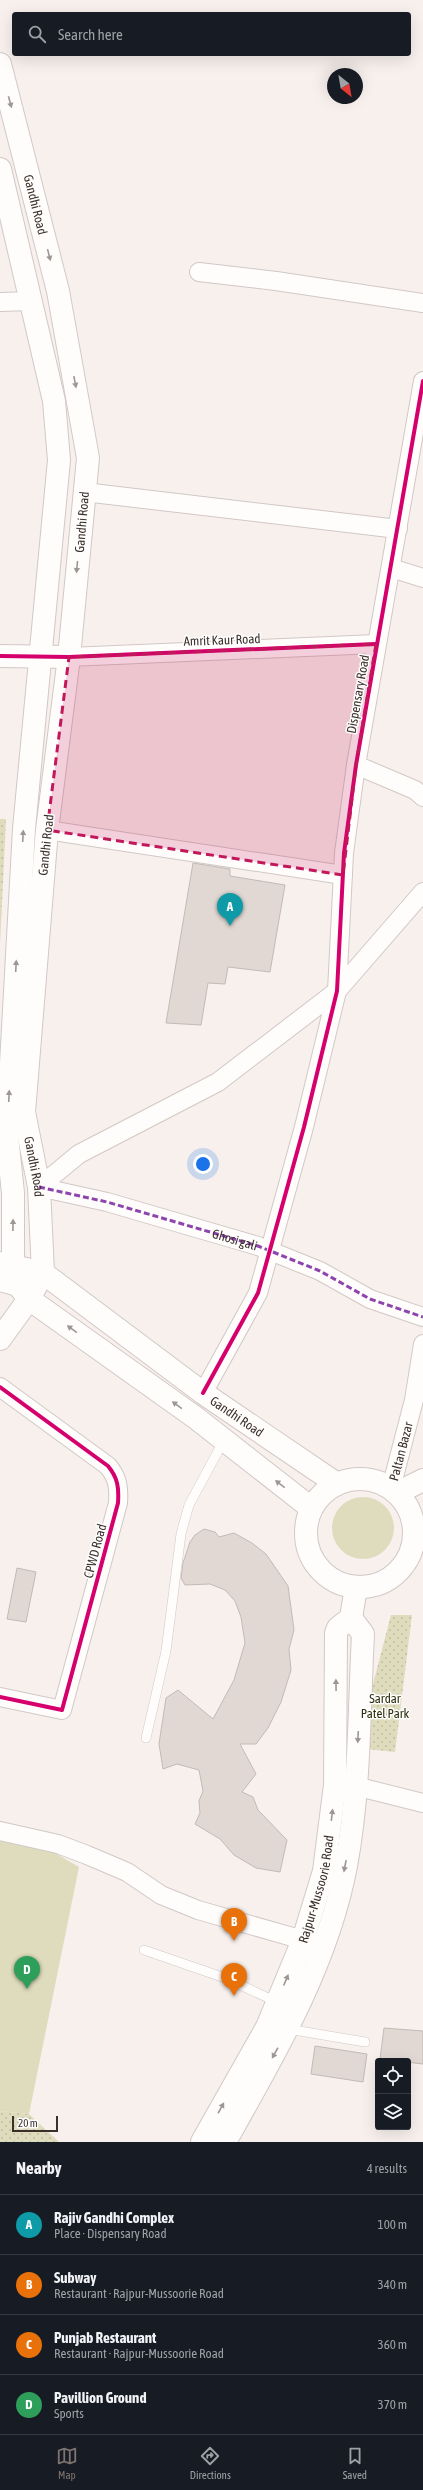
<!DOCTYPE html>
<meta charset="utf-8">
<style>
body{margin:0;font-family:"Asap Condensed",sans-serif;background:#20242c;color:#f1f3f6}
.controls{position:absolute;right:12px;bottom:12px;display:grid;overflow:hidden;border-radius:4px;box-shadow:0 4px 16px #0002}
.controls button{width:36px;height:36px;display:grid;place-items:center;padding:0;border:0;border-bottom:1px solid #363941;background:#171b24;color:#f1f3f6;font:20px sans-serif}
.compass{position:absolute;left:327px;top:68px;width:36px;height:36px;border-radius:50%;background:#171b24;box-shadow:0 4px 16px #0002;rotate:149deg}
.scale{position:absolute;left:12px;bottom:10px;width:46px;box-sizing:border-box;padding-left:4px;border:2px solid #3c302b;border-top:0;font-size:11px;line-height:14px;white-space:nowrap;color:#3c302b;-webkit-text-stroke:3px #fefefe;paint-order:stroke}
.you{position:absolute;left:203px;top:1164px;width:14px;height:14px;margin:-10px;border:3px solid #fff;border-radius:50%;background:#1a73e8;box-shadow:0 0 0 6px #1a73e833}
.badge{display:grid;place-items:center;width:26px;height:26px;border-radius:50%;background:#7d736f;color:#fff;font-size:13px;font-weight:700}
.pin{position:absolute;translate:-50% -33px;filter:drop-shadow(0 1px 2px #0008)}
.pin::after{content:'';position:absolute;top:21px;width:14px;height:12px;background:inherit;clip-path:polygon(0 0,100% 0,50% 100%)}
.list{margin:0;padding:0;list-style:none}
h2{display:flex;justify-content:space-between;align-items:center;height:52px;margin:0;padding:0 16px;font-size:17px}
h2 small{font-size:13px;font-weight:400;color:#9ea1a6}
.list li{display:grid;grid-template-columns:26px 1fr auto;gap:12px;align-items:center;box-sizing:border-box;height:60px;padding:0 16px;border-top:1px solid #363941}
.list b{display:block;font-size:15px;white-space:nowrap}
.list p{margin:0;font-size:13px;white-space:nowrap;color:#9ea1a6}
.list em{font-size:13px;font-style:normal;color:#9ea1a6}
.icon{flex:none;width:22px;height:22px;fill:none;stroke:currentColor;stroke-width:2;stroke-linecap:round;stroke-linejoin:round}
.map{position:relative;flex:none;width:423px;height:2142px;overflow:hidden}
.search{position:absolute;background:#171b24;box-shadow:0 4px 16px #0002;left:12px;right:12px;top:12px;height:44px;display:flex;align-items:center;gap:10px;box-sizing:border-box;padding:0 14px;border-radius:4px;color:#9ea1a6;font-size:15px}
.sheet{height:292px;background:#171b24}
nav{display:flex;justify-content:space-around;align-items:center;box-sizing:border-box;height:56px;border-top:1px solid #363941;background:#171b24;font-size:11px;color:#9ea1a6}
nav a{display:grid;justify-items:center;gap:2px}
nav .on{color:#7d736f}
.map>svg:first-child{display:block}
.grass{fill:#dedcbc}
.park{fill:url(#park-dots)}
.building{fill:#e1d8d3;stroke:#c2bab5}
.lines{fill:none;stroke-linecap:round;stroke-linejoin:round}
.lane-casing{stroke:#d2c8c5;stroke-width:10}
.street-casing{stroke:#d2c8c5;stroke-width:20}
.secondary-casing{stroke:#d2c8c5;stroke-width:24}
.primary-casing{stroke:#d2c8c5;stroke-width:24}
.lane{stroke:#fefdfc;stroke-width:9}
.street{stroke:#fefdfc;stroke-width:18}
.secondary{stroke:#fefdfc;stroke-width:22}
.primary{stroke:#fefdfc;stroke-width:22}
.quiet{stroke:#8e44ad;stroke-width:3;stroke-dasharray:6 3;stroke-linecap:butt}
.cycleway-casing{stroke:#fefefe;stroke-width:6}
.cycleway{stroke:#d6006c;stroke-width:4}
.oneway{fill:#9d9694}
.marked{fill:#c2185b;fill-opacity:0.2;stroke:#c2185b;stroke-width:3;stroke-dasharray:8 5;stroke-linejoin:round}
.labels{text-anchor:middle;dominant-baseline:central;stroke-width:3;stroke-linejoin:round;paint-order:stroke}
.street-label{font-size:13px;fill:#3c302b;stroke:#fefefe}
.park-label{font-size:13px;fill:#2f300d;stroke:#fefefe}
</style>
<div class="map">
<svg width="423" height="2142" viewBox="0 0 423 2142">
<defs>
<pattern id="park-dots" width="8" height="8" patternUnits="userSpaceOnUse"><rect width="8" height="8" fill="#dedcbc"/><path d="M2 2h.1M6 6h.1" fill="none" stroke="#bfbda2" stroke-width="1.8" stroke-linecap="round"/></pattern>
</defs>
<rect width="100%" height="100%" fill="#f7f0ed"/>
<g class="grass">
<circle cx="363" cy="1528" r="31"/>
<polygon points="0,1821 79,1867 29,2114 0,2111"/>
</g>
<g class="park">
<polygon points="0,819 6,819 0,945"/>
<polygon points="391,1615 412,1615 395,1752 366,1749 368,1703"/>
<polygon points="0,2111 29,2114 59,2142 0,2142"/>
</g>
<g class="building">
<polygon points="193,863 230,869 230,876 285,885 270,972 228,967 225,984 208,983 201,1025 166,1023"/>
<polygon points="204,1529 215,1532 219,1537 234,1533 252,1543 266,1554 288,1586 294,1630 289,1649 291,1670 281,1702 268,1728 256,1744 240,1744 256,1774 242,1792 253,1797 258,1810 287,1840 280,1872 256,1868 234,1855 220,1839 195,1824 200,1813 199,1801 203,1791 199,1770 177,1764 163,1769 159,1744 166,1698 178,1690 213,1719 234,1680 245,1643 241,1617 235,1601 225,1590 210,1584 185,1585 181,1578 183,1563 190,1542 195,1535"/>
<polygon points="17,1568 36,1572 26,1622 7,1619"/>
<polygon points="384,2028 423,2031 423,2064 380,2059"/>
<polygon points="315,2046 367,2054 363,2082 311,2074"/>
</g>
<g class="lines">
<g class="lane-casing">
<g id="lane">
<polyline points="146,1738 166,1651 181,1534 189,1505 224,1440"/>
<polyline points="144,1950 225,1978 277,2002"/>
<polyline points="288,2029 365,2042"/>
</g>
</g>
<g class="street-casing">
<g id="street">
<polyline points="199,272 276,281 423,303"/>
<polyline points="0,302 31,301"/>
<polyline points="84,492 398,529"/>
<polyline points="391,568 423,578"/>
<polyline points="69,657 376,644"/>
<polyline points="356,765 415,790 423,797"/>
<polyline points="47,830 343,875"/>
<polyline points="39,1187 79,1154 218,1082 337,991 423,892"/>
<polyline points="39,1187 107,1202 258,1246 320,1271 370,1299 423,1317"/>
<path d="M0,1387l108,79c10,12 11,22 10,37l-56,207 -62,-13"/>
<polyline points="203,1393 258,1293 304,1127 337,991 344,853 356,765 423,381"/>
<path id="s1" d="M391,1488l23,-88 9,-56"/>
<polyline points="355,1786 423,1803"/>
<polyline points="0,1831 58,1844 87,1855 127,1872 161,1895 198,1910 303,1940"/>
</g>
</g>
<g class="secondary-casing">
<g id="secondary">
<polyline points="0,656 69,657"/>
<polyline points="0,1263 43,1273 29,1299 0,1339"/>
<polyline points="0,1280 18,1285"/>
<polyline points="397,1493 423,1480"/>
</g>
</g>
<g class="primary-casing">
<g id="primary">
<path id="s2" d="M0,64l58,227 30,167 -19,199 -22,173 -23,282 15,75 4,86 160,120 134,91"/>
<polyline points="0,169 54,401 59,460 24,829 7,1136 13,1193 13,1264 18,1285 29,1299 196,1418 311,1508"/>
<circle cx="360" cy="1533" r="54"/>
<path id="s3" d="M202,2142l65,-115 36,-87 21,-69 11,-86 1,-152 2,-5 13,-10 5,-31"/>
<path d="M225,2142c49,-87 102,-176 121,-276 14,-75 13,-155 17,-232l-12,-16"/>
</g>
</g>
<use href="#lane" class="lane"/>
<use href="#street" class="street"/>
<use href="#secondary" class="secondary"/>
<use href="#primary" class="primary"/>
<path class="quiet" id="s4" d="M39,1187l68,15 151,44 62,25 50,28 53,18"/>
<g class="cycleway-casing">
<g id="cycleway">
<polyline points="0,656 69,657 376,644"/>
<path d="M0,1387l108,79c10,12 11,22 10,37l-56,207 -62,-13"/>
<polyline points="203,1393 258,1293 304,1127 337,991 344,853 356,765 423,381"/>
</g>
</g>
<use href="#cycleway" class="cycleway"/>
</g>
<defs><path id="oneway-solid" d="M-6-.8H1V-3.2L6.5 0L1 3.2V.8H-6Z"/></defs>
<g class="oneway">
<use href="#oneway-solid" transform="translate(10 102) rotate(75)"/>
<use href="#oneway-solid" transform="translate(49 255) rotate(76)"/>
<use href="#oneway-solid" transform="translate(75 382) rotate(79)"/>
<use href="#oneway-solid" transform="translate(77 567) rotate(95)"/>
<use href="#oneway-solid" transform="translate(23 836) rotate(-87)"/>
<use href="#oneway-solid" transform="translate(16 966) rotate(-87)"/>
<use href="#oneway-solid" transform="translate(9 1096) rotate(-87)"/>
<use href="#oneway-solid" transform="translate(13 1225) rotate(-89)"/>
<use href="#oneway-solid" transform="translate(72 1329) rotate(-144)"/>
<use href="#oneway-solid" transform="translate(177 1405) rotate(-144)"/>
<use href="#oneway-solid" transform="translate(280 1484) rotate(-142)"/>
<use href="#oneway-solid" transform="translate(336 1685) rotate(-91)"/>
<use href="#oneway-solid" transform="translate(358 1737) rotate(93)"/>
<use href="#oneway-solid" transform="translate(332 1815) rotate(-83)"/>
<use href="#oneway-solid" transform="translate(345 1866) rotate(101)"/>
<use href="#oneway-solid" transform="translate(286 1980) rotate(-67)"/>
<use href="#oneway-solid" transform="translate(275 2053) rotate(119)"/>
<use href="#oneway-solid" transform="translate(221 2108) rotate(-61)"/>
</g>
<path class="marked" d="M376,644l-20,121 -13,110 -296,-45 22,-173z"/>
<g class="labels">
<g class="street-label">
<text stroke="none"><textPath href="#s2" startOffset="145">Gandhi Road</textPath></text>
<text transform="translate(82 522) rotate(-85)">Gandhi Road</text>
<text transform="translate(222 640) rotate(-2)">Amrit Kaur Road</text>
<text transform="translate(358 694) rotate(-80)">Dispensary Road</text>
<text transform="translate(46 845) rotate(-84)">Gandhi Road</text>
<text stroke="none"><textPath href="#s2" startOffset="1117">Gandhi Road</textPath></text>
<text stroke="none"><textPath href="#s4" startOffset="203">Ghosi gali</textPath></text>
<text stroke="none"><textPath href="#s2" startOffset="1465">Gandhi Road</textPath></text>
<text stroke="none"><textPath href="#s1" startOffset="38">Paltan Bazar</textPath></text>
<text transform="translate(95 1551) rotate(-75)">CPWD Road</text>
<text stroke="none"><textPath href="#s3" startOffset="279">Rajpur-Mussoorie Road</textPath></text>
</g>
<g class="park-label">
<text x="385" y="1698">Sardar<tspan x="385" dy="15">Patel Park</tspan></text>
</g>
</g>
</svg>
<div class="controls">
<button><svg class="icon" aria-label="locate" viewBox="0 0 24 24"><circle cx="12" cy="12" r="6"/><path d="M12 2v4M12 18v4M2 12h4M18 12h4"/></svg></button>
<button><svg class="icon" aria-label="layers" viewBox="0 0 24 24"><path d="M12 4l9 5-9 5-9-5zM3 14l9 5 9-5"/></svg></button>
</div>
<svg class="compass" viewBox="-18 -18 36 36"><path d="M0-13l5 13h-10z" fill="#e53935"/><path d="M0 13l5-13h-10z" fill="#9ea1a6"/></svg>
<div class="scale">20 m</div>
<div class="you"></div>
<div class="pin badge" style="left:230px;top:926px;background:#0f9aa8">A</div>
<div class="pin badge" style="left:234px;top:1941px;background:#e8710a">B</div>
<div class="pin badge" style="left:234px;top:1996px;background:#e8710a">C</div>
<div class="pin badge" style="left:27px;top:1989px;background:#2e9e5b">D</div>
<div class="search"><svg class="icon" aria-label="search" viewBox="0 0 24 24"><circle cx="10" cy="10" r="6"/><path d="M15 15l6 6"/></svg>Search here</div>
</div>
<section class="sheet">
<h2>Nearby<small>4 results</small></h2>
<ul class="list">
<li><span class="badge" style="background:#0f9aa8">A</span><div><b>Rajiv Gandhi Complex</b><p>Place · Dispensary Road</p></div><em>100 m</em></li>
<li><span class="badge" style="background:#e8710a">B</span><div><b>Subway</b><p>Restaurant · Rajpur-Mussoorie Road</p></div><em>340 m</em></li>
<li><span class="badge" style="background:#e8710a">C</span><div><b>Punjab Restaurant</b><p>Restaurant · Rajpur-Mussoorie Road</p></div><em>360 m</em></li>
<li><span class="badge" style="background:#2e9e5b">D</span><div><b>Pavillion Ground</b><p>Sports</p></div><em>370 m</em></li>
</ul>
</section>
<nav>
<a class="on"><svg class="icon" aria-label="map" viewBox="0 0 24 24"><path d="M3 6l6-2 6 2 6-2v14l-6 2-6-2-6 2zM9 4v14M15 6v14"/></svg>Map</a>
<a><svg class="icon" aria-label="directions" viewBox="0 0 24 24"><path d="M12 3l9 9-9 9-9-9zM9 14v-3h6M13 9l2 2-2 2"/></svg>Directions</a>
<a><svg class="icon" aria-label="saved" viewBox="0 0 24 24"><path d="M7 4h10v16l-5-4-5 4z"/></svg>Saved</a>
</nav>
